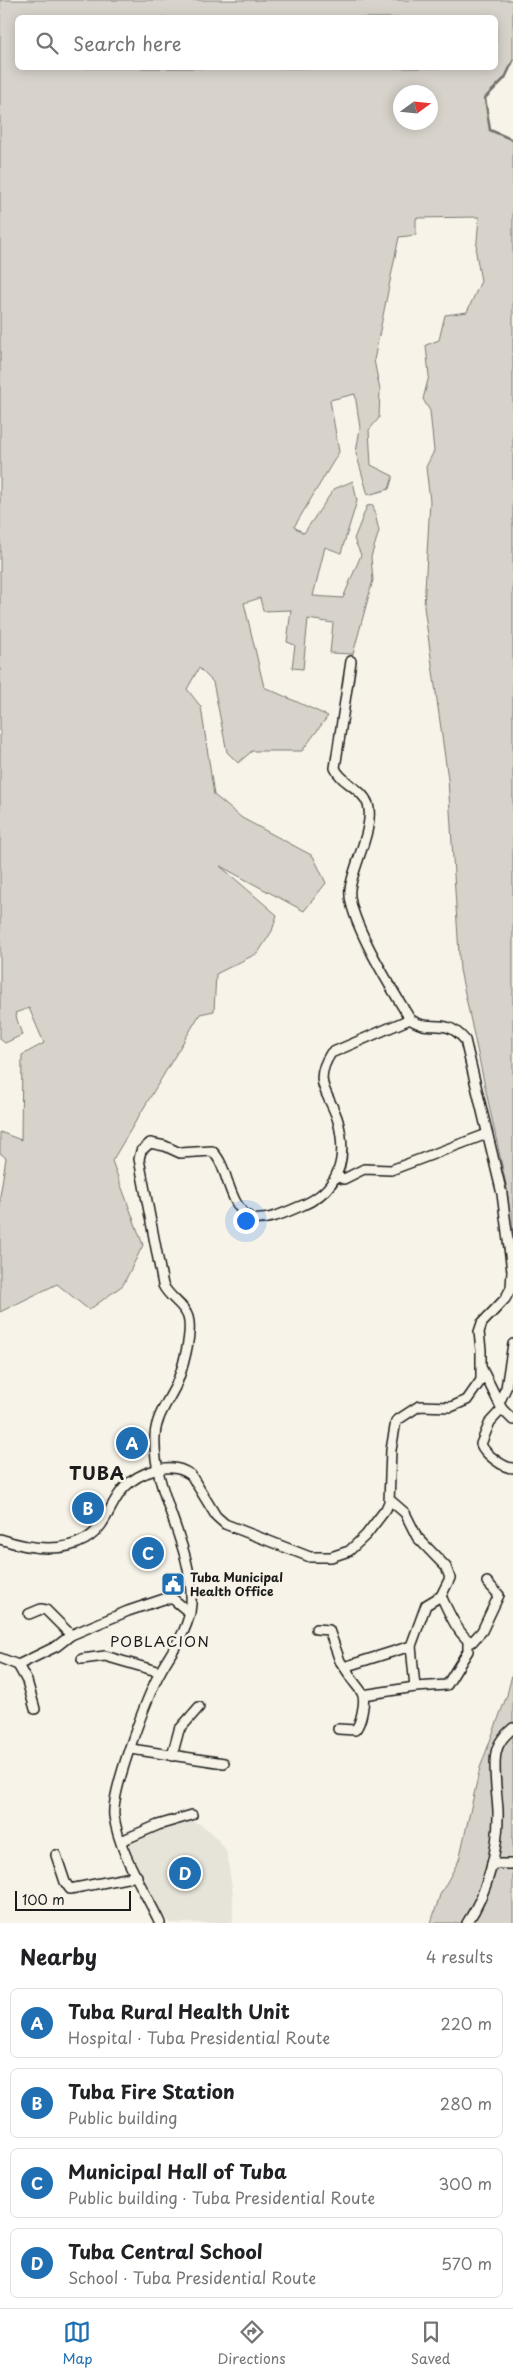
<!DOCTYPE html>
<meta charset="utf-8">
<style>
body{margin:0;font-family:"Playpen Sans",sans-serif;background:#f6f6f6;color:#202124}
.compass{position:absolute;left:393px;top:85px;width:45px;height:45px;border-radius:50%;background:#fff;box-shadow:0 2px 12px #0003;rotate:75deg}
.scale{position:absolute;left:15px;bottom:12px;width:116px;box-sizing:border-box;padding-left:5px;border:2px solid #1c1c1c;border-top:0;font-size:14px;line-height:18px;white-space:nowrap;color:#1c1c1c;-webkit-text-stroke:4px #f7f3e8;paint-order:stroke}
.you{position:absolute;left:245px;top:1220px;width:18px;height:18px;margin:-12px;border:4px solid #fff;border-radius:50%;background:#1a73e8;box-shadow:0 0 0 8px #1a73e833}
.badge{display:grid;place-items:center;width:32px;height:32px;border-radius:50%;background:#1f6fb2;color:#fff;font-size:16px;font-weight:700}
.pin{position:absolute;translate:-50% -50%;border:2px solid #fff;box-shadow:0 1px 5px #0006}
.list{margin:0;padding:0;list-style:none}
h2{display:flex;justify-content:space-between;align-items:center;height:65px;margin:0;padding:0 20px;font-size:21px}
h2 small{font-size:16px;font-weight:400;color:#757577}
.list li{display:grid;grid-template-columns:32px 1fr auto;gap:15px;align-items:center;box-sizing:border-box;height:70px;margin:0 10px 10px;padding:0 10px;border:1px solid #e0e0e0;border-radius:8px}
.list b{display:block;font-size:19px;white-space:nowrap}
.list p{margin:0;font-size:16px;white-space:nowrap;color:#757577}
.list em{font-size:16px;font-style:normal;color:#757577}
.icon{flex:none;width:28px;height:28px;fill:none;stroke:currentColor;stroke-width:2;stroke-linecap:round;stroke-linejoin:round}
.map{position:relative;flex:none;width:513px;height:1923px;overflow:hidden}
.search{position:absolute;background:#fff;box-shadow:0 2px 12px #0003;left:15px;right:15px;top:15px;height:55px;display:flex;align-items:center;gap:12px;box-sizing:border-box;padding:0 18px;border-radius:8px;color:#757577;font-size:19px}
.sheet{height:385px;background:#fff}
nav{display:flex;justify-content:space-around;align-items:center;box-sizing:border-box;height:70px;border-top:1px solid #e0e0e0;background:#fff;font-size:14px;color:#757577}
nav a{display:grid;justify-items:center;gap:2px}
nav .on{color:#1f6fb2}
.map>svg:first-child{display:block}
.built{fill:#e6e3d9}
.green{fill:#d7d3cb;stroke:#7a7874;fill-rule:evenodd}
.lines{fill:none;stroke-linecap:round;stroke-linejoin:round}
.stream{stroke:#72716c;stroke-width:2.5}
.street-casing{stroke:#1c1c1c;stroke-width:12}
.street{stroke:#f7f3e8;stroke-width:9}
.labels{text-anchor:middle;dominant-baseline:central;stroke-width:5;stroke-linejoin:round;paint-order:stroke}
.poi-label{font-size:12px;font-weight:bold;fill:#1c1c1c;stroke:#f7f3e8;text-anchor:start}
.quarter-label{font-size:15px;letter-spacing:1px;fill:#1c1c1c;stroke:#f7f3e8}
.district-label{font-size:18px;font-weight:bold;letter-spacing:1px;fill:#1c1c1c;stroke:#f7f3e8}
</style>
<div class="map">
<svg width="513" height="1923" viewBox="0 0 513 1923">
<rect width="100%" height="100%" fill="#f7f3e8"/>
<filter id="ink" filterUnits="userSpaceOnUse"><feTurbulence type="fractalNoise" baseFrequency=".02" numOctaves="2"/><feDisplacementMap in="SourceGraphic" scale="10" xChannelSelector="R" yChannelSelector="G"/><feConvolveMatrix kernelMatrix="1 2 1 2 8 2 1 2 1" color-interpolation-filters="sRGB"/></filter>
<g filter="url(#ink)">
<polygon class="built" points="188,1820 200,1824 211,1832 226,1850 233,1893 233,1923 170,1923 160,1914 154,1904 132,1858 126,1841"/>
<g class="green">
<path d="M0,0h513v61l-8,17 -20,21 5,31 23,10v1094h-2l-4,-45 -47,-219 -12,-191 -24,-172 6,-106 -4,-34 8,-16 -4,-40 -7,-12 6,-23 -3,-31 13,-5 6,-25 22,-3 14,-31 -5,-28 3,-36 -63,1v17l-17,2 -25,123 6,30 -1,28 -10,12 2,35 22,11 -4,13 -21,6 -12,-42 4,-25 -5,-34 -25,6 9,52 -45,75 10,6 30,-44 19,-8 4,20 -16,52 -16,-6 -12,49 30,2 18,-43 -7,-16 13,-33 6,-1 6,26 -8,26 2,23 -20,74 -23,-1 3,-30 -25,-4 -5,50 -11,-1 3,-23 -8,-3 4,-32 -28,1 -3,-13 -16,5 20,84 64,29 -26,35h-50l-14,12 -11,-11 -14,-70 -14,-14 -12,21 14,18 13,88 28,23 71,38 13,27 -22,28 -84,-45 57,49 -5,16 -14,22 -42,21 -2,37 -14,3 -88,147 31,84 -20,40 -34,25 -32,-26 -57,28v-116l6,-38 -6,-5v-21l21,8 1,-85 22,-12 -15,-35 -14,5 7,22 -17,8 -5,-4zM18,18h478v50h-478zM400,92h30v30h-30z"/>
<polygon points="513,1671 513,1923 431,1923 440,1895 459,1860 480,1768 507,1695"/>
</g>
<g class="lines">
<polyline class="stream" points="513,61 505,78 485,98 490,130 513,140"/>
<g class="street-casing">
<g id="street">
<polyline points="338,1177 344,1179 364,1169 391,1170 487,1134"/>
<polyline points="482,1369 502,1409 513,1420"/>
<polyline points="499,1403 506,1388 513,1344"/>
<path d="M502,1409l-12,13 -9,22c3,9 22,24 32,24"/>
<path d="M0,1539c27,9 60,15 86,0 31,-19 20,-55 69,-69 13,-4 25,-3 36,5l25,41 9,8 85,33h21l18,-6 17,-16 20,-26 3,-7 2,-52 5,-29 23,-15 32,1 16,-7 14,-20v-30l-2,-18 3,-9 23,-24 6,-11 1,-17 -10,-77 -37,-154c-21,-25 -35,-6 -55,-21 -15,-25 -64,-102 -60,-130 3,-23 25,-63 18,-85 -6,-16 -27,-21 -33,-36l16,-107"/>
<path d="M441,1596c6,12 18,42 31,46l10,-11 17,-36 -12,-13"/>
<polyline points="29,1614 41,1609 46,1610 71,1635"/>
<polyline points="316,1629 329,1630 340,1661 347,1671"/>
<polyline points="411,1646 415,1687"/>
<polyline points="0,1658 18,1665 57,1646 71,1635 128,1611 164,1599 173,1599 190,1613"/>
<polyline points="82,1659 105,1656 160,1672"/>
<polyline points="18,1665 27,1681 35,1709"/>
<polyline points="363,1695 415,1687 447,1685 468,1651 468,1641"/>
<path d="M338,1729l17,1c6,-6 11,-30 7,-37 -5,-9 -16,-17 -15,-27l64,-20 15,-41 15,-9 9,-18 -4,-11 -29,-30 -12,-24 -15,-13"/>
<polyline points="131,1749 224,1763"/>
<polyline points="172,1756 179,1730 199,1707"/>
<polyline points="121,1841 158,1825 192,1815"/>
<polyline points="56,1855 65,1882 70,1889 137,1876"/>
<polyline points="492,1864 513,1864"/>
<path d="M160,1923c-16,-34 -41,-70 -46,-107 -3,-25 32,-115 44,-140 12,-24 31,-44 33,-72 3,-59 -39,-111 -36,-168 1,-19 12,-33 20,-49 7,-15 18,-54 13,-70 -4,-13 -19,-19 -25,-32l-24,-126 2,-8 9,-8 15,3 15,7 32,-2c18,16 14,55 41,68 16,2 33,-7 48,-13 38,-16 47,-46 37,-85 -8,-28 -27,-37 -7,-68l79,-34"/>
<path d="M467,1923c21,-31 32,-75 31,-113 -1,-16 -5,-42 -2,-57 2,-11 9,-18 17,-25"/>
</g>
</g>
<use href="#street" class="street"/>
</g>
</g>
<defs>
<g id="civic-square" transform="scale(1.25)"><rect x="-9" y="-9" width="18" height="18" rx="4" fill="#1f6fb2" stroke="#f7f3e8"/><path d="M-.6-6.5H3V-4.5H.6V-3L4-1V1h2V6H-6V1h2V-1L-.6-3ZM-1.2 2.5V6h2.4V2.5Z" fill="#fff"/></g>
</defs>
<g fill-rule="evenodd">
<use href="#civic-square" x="173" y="1584"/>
</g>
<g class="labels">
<g class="poi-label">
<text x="190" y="1577">Tuba Municipal<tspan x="190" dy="14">Health Office</tspan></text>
</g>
<g class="quarter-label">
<text x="160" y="1640">POBLACION</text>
</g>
<g class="district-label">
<text x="97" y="1472">TUBA</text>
</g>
</g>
</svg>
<svg class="compass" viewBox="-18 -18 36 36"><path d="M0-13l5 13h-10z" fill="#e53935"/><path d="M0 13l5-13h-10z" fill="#757577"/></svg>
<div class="scale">100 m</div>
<div class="you"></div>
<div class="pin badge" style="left:132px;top:1443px">A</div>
<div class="pin badge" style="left:88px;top:1508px">B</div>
<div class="pin badge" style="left:148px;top:1553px">C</div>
<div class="pin badge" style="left:185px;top:1873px">D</div>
<div class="search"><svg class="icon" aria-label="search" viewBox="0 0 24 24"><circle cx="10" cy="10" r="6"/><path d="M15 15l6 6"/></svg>Search here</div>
</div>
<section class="sheet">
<h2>Nearby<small>4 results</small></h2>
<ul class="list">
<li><span class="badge">A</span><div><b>Tuba Rural Health Unit</b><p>Hospital · Tuba Presidential Route</p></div><em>220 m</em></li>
<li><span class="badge">B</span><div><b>Tuba Fire Station</b><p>Public building</p></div><em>280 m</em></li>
<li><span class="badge">C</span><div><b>Municipal Hall of Tuba</b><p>Public building · Tuba Presidential Route</p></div><em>300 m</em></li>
<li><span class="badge">D</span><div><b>Tuba Central School</b><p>School · Tuba Presidential Route</p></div><em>570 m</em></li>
</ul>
</section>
<nav>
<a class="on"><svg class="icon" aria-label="map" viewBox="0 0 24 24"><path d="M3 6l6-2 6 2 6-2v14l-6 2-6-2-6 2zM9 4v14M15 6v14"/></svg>Map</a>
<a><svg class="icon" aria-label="directions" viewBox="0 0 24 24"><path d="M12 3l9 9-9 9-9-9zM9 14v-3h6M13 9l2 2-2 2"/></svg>Directions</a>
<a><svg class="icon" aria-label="saved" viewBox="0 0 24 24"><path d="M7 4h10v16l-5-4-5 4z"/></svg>Saved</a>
</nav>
